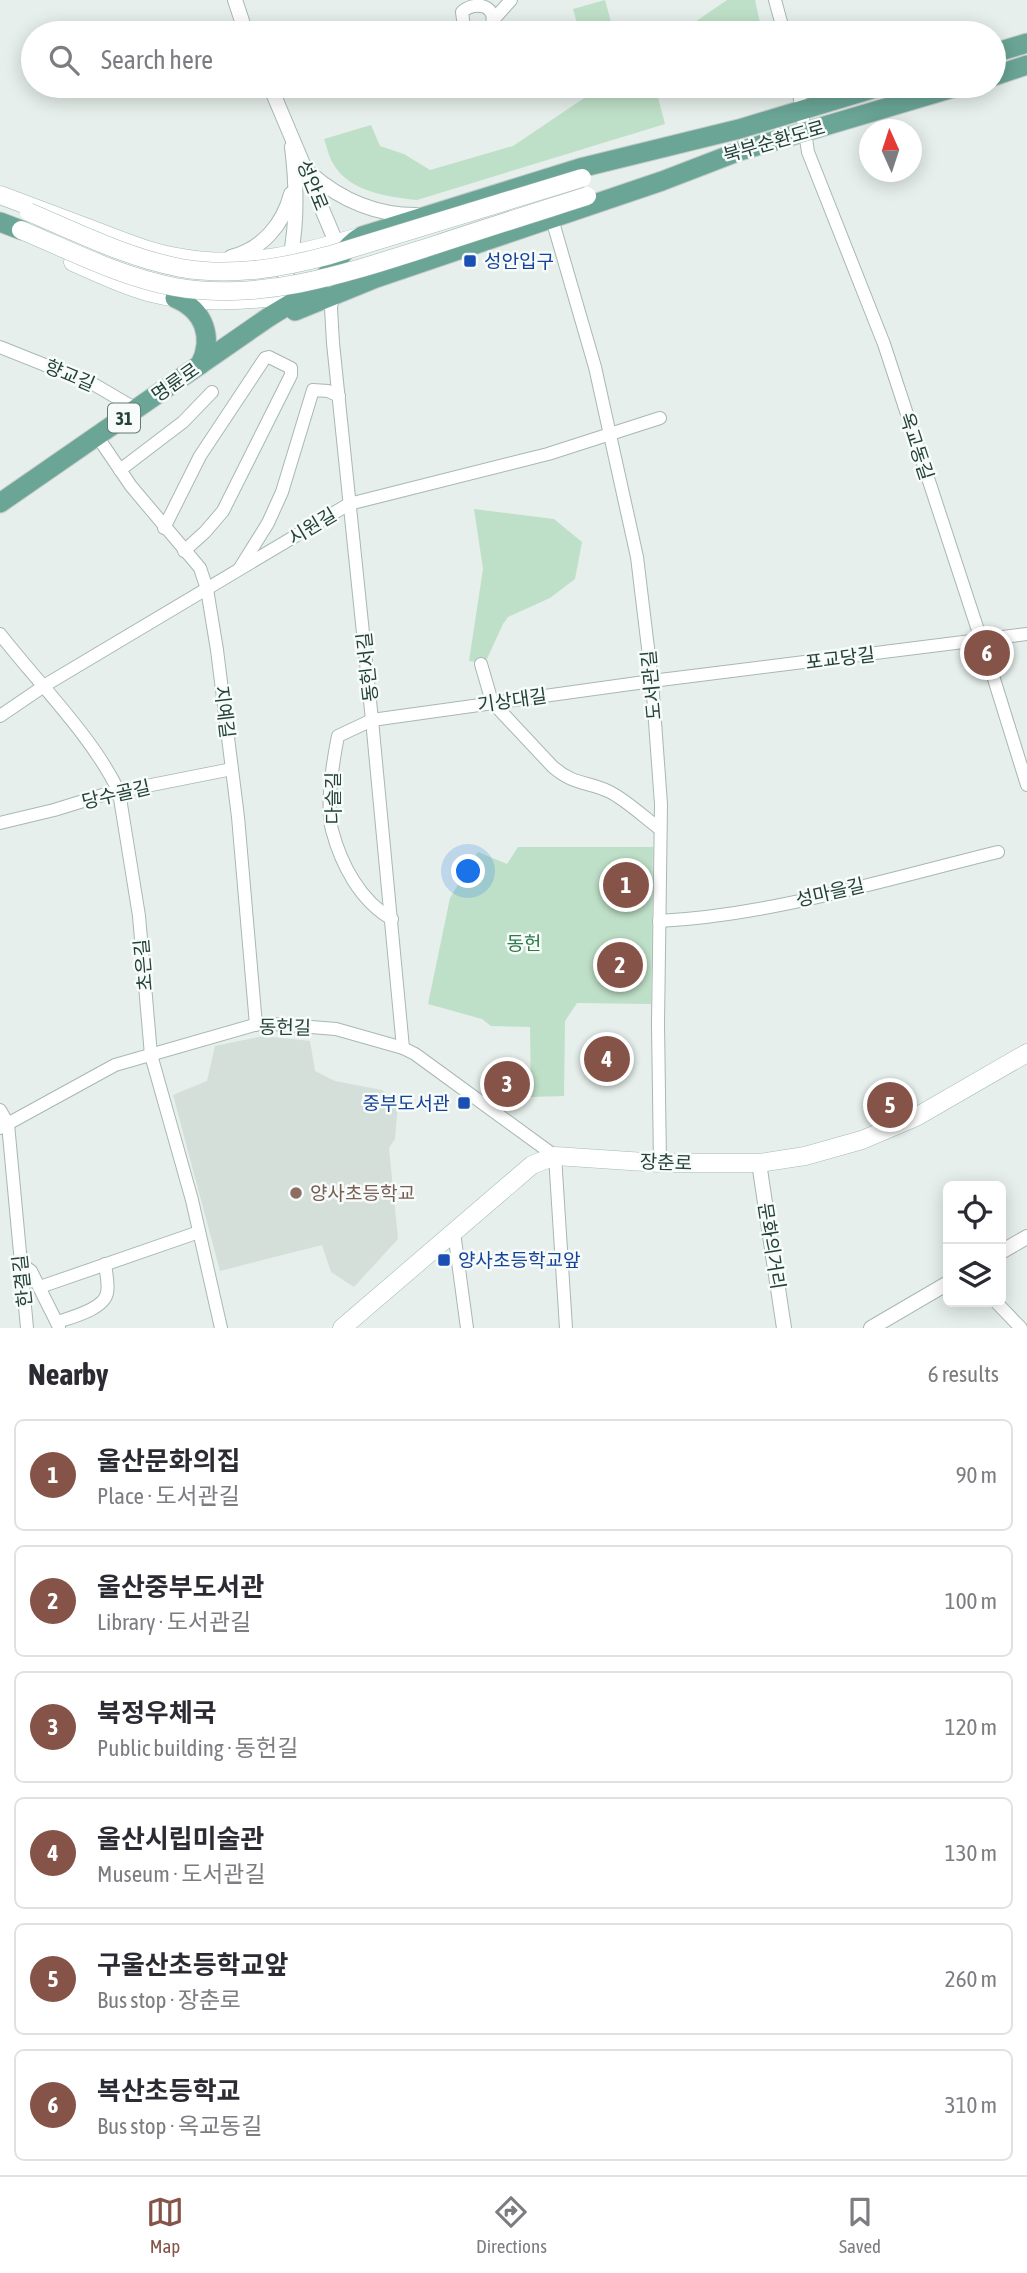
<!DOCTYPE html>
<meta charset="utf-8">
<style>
body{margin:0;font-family:"Asap Condensed","Noto Sans KR",sans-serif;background:#f7f7f7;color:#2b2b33}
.controls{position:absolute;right:21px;bottom:21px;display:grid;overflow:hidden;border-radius:10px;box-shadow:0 4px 18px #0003}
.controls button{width:63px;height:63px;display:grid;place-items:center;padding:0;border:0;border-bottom:2px solid #e1e1e2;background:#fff;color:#2b2b33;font:35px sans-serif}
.compass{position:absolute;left:859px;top:119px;width:63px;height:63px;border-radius:50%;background:#fff;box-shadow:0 4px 18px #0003;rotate:357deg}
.you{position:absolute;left:469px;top:872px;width:24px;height:24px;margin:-18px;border:5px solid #fff;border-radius:50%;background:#1a73e8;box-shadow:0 0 0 10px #1a73e833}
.badge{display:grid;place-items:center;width:46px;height:46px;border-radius:50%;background:#855347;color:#fff;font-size:23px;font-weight:700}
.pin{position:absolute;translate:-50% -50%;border:4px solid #fff;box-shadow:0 2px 7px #0006}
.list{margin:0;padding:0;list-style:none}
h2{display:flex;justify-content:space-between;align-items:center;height:91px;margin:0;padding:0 28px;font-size:30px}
h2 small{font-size:23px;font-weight:400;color:#7c7c81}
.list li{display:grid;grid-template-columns:46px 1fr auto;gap:21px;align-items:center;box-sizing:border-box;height:112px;margin:0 14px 14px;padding:0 14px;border:2px solid #e1e1e2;border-radius:10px}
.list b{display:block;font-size:26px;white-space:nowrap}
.list p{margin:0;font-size:23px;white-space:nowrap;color:#7c7c81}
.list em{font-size:23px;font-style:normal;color:#7c7c81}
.icon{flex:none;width:38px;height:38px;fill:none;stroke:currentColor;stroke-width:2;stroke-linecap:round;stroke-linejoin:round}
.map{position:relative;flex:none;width:1027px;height:1328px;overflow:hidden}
.search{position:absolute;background:#fff;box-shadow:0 4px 18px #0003;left:21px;right:21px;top:21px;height:77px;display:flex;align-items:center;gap:18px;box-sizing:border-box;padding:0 24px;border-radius:38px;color:#7c7c81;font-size:26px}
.sheet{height:847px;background:#fff}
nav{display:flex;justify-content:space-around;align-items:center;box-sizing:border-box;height:98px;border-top:2px solid #e1e1e2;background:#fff;font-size:19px;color:#7c7c81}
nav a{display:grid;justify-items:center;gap:4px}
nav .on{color:#855347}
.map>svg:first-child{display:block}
.built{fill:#d4dfda}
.green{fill:#bfe0c8}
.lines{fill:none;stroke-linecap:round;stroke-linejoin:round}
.minor-casing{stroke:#a8b8b2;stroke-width:14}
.tertiary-casing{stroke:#a8b8b2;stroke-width:16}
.secondary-casing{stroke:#a4bbb3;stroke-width:19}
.primary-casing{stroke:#c2cac8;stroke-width:21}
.minor{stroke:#fff;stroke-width:12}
.tertiary{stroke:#fff;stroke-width:14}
.secondary{stroke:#fff;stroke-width:18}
.primary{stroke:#6aa596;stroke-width:19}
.secondary-bridge-casing{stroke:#a4bbb3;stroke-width:19;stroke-linecap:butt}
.secondary-bridge{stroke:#fff;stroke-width:18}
.transit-dot{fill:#1a4fb4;stroke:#f7fbf9;stroke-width:2.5}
.education-dot{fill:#8d6e63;stroke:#f7fbf9;stroke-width:2.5}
.labels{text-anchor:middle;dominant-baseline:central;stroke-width:5;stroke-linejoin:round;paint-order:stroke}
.shield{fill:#f7fbf9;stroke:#637a73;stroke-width:2}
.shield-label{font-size:18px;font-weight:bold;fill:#24423a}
.street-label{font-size:19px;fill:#24423a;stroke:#f7fbf9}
.transit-label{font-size:19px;fill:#164399;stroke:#f7fbf9;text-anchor:start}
.park-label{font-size:19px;fill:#2d7a4b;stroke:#f7fbf9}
.education-label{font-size:19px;fill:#785e54;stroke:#f7fbf9;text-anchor:start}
</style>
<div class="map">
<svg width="1027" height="1328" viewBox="0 0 1027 1328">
<rect width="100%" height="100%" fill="#e6efeb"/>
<polygon class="built" points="263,1036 310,1041 315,1071 335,1081 382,1090 398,1103 395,1139 389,1148 398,1239 354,1287 331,1272 322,1245 220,1271 173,1095 207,1081 215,1046"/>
<g class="green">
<polygon points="605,0 614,33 580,33 573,9"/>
<polygon points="727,0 755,0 762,32 679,33"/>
<path d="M602,86h53l10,38 -248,76c-28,-3 -67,-8 -83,-35 -5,-7 -7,-18 -10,-26l47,-14 9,21 24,8 26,16 83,-24z"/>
<polygon points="474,509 554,519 582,542 575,579 550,598 508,617 503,624 485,663 469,661 483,569"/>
<polygon points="518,847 653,847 651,1004 577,1003 565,1021 564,1096 531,1097 530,1027 491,1026 482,1019 428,1004 450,898 478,852 507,864"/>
</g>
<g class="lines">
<g class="minor-casing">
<g id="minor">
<polyline points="775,0 784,33"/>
<polyline points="494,19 511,0"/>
<path d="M472,33l-8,-6 -2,-15c13,-12 37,-7 29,15l-8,6"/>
<polyline points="798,86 808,152 884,344 994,679 1027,785"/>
<polyline points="552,219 595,367 637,557 652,681 661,804 658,1024 660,1163"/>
<polyline points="333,293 331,308 333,343 372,720 403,1048"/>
<polyline points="0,347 95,385 136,409"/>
<polyline points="97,436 131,486 200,568 207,589 217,650 238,817 256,1025"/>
<polyline points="120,470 183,422 212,392"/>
<polyline points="164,528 200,456 265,358 269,357 291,368 291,375 223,511 205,532 184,551"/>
<polyline points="240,568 268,523 282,492 313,390 328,391 339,396"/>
<path d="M0,634c38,49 93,103 119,158l20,124 12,139 41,145 29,128"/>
<path d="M481,664l11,38 61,65c22,19 35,14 57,25 16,8 35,26 50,37"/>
<polyline points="0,716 47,684 349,504 548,454 660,418"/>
<polyline points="0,823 54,810 106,794 232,769"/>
<path d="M392,919c-32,-18 -51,-55 -60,-89 -6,-24 1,-69 6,-94l34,-16 280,-39 375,-47"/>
<path d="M659,921c114,-6 228,-42 339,-69"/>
<polyline points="0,1110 8,1124 27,1328"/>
<polyline points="0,1128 115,1065 261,1023 336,1029 403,1048 415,1054 555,1156 566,1328"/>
<polyline points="454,1232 467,1328"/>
<polyline points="20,1263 31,1271 59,1327"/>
<polyline points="40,1287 199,1232"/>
<polyline points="996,1302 1021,1328"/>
<path d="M58,1322c14,-5 46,-13 49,-29 2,-9 -1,-20 -2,-29"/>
</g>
</g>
<g class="tertiary-casing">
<g id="tertiary">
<polyline points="235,0 246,33"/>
<path d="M270,86l71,168c0,18 -3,33 -19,44"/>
<path d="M311,174c30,26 65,41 105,41"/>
<path d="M231,257c31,-8 52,-32 60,-63"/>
<path d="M280,293c18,-46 18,-98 12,-146"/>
<polyline points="759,1163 784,1328"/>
<polyline points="1001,1252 1027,1237"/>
<polyline points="871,1328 948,1283"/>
</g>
</g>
<g class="secondary-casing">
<g id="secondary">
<path d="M0,195c34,13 67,25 101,38 26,10 53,21 82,25 61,11 121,-5 179,-22"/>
<path d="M73,262c25,11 49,23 75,30 51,14 108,8 160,1"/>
<polyline points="342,1328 532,1165 555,1156 660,1163 759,1163 805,1156 862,1140 916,1117 1027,1053"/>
</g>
</g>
<g class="primary-casing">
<g id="primary">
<polyline points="994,53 1027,43"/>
<polyline points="994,76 1027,65"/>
<polyline points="0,222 21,230"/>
<path d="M175,298c29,12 39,39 25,67"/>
<polyline points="295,311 376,278 662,181 740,151 960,86"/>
<path d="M0,503l266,-184c16,-11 36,-20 51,-34 18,-16 24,-37 45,-49l218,-68 159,-39 143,-43"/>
</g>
</g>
<use href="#minor" class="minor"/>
<use href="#tertiary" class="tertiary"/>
<use href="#secondary" class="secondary"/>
<use href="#primary" class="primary"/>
<g class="secondary-bridge-casing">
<g id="secondary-bridge">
<path d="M29,212c49,21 99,46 152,56 50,9 101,0 149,-13l252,-77"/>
<path d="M21,230c50,21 100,47 154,57 88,16 178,-16 260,-42 51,-17 102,-33 152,-49"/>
</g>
</g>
<use href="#secondary-bridge" class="secondary-bridge"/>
</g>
<g class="transit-dot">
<rect x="463" y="254" width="14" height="14" rx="3.5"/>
<rect x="457" y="1096" width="14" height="14" rx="3.5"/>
<rect x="437" y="1253" width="14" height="14" rx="3.5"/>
</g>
<circle class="education-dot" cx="296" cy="1193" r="7"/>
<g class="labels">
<rect class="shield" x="108" y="403.5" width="32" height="29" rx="5"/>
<g class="shield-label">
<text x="124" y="418">31</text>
</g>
<g class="street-label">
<text transform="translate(774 141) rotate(-16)">북부순환도로</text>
<text transform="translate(313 185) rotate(68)">성안로</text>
<text transform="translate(70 375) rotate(23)">향교길</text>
<text transform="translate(175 382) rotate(-35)">명륜로</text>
<text transform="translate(917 446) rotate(72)">옥교동길</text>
<text transform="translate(312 526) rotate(-31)">시원길</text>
<text transform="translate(840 658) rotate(-7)">포교당길</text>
<text transform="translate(367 667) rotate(-96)">동헌서길</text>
<text transform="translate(651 685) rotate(-95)">도서관길</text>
<text transform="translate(512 700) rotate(-8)">기상대길</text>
<text transform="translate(225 712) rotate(83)">지예길</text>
<text transform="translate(116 794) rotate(-13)">당수골길</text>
<text transform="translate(333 798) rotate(-90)">다슬길</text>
<text transform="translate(830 892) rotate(-13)">성마을길</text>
<text transform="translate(143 965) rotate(-95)">초은길</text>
<text transform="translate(285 1027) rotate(1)">동헌길</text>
<text transform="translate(666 1162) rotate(2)">장춘로</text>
<text transform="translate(772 1246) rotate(81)">문화의거리</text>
<text transform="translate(22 1281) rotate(-96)">한결길</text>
</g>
<g class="transit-label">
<text x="484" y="261">성안입구</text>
<text x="450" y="1103" text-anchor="end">중부도서관</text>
<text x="458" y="1260">양사초등학교앞</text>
</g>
<g class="park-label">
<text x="524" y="943">동헌</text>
</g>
<g class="education-label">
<text x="310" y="1193">양사초등학교</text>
</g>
</g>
</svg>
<div class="controls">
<button><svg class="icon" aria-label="locate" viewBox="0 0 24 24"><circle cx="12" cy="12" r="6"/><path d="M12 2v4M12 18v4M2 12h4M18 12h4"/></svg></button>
<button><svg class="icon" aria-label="layers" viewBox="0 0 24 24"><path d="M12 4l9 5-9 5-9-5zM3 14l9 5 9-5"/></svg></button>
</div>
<svg class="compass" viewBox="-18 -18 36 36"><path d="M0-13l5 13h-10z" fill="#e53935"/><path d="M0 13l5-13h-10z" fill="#7c7c81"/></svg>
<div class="you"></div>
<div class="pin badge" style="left:626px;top:885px">1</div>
<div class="pin badge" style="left:620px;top:965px">2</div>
<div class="pin badge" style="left:507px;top:1084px">3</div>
<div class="pin badge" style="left:607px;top:1059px">4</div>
<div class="pin badge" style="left:890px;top:1105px">5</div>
<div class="pin badge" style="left:987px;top:653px">6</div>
<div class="search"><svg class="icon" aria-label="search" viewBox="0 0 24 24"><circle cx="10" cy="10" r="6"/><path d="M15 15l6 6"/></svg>Search here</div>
</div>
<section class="sheet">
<h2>Nearby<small>6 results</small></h2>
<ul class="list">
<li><span class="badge">1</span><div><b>울산문화의집</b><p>Place · 도서관길</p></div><em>90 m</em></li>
<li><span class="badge">2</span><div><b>울산중부도서관</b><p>Library · 도서관길</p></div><em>100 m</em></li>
<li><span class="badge">3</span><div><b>북정우체국</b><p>Public building · 동헌길</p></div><em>120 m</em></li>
<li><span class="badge">4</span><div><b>울산시립미술관</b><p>Museum · 도서관길</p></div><em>130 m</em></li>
<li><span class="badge">5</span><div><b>구울산초등학교앞</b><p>Bus stop · 장춘로</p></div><em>260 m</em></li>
<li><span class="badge">6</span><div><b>복산초등학교</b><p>Bus stop · 옥교동길</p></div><em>310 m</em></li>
</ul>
</section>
<nav>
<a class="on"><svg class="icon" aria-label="map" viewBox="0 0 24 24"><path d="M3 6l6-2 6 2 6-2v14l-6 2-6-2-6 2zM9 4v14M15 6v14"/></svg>Map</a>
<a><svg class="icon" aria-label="directions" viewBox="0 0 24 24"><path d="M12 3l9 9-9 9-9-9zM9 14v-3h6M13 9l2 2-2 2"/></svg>Directions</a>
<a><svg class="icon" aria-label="saved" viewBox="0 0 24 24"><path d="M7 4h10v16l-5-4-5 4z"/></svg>Saved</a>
</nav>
